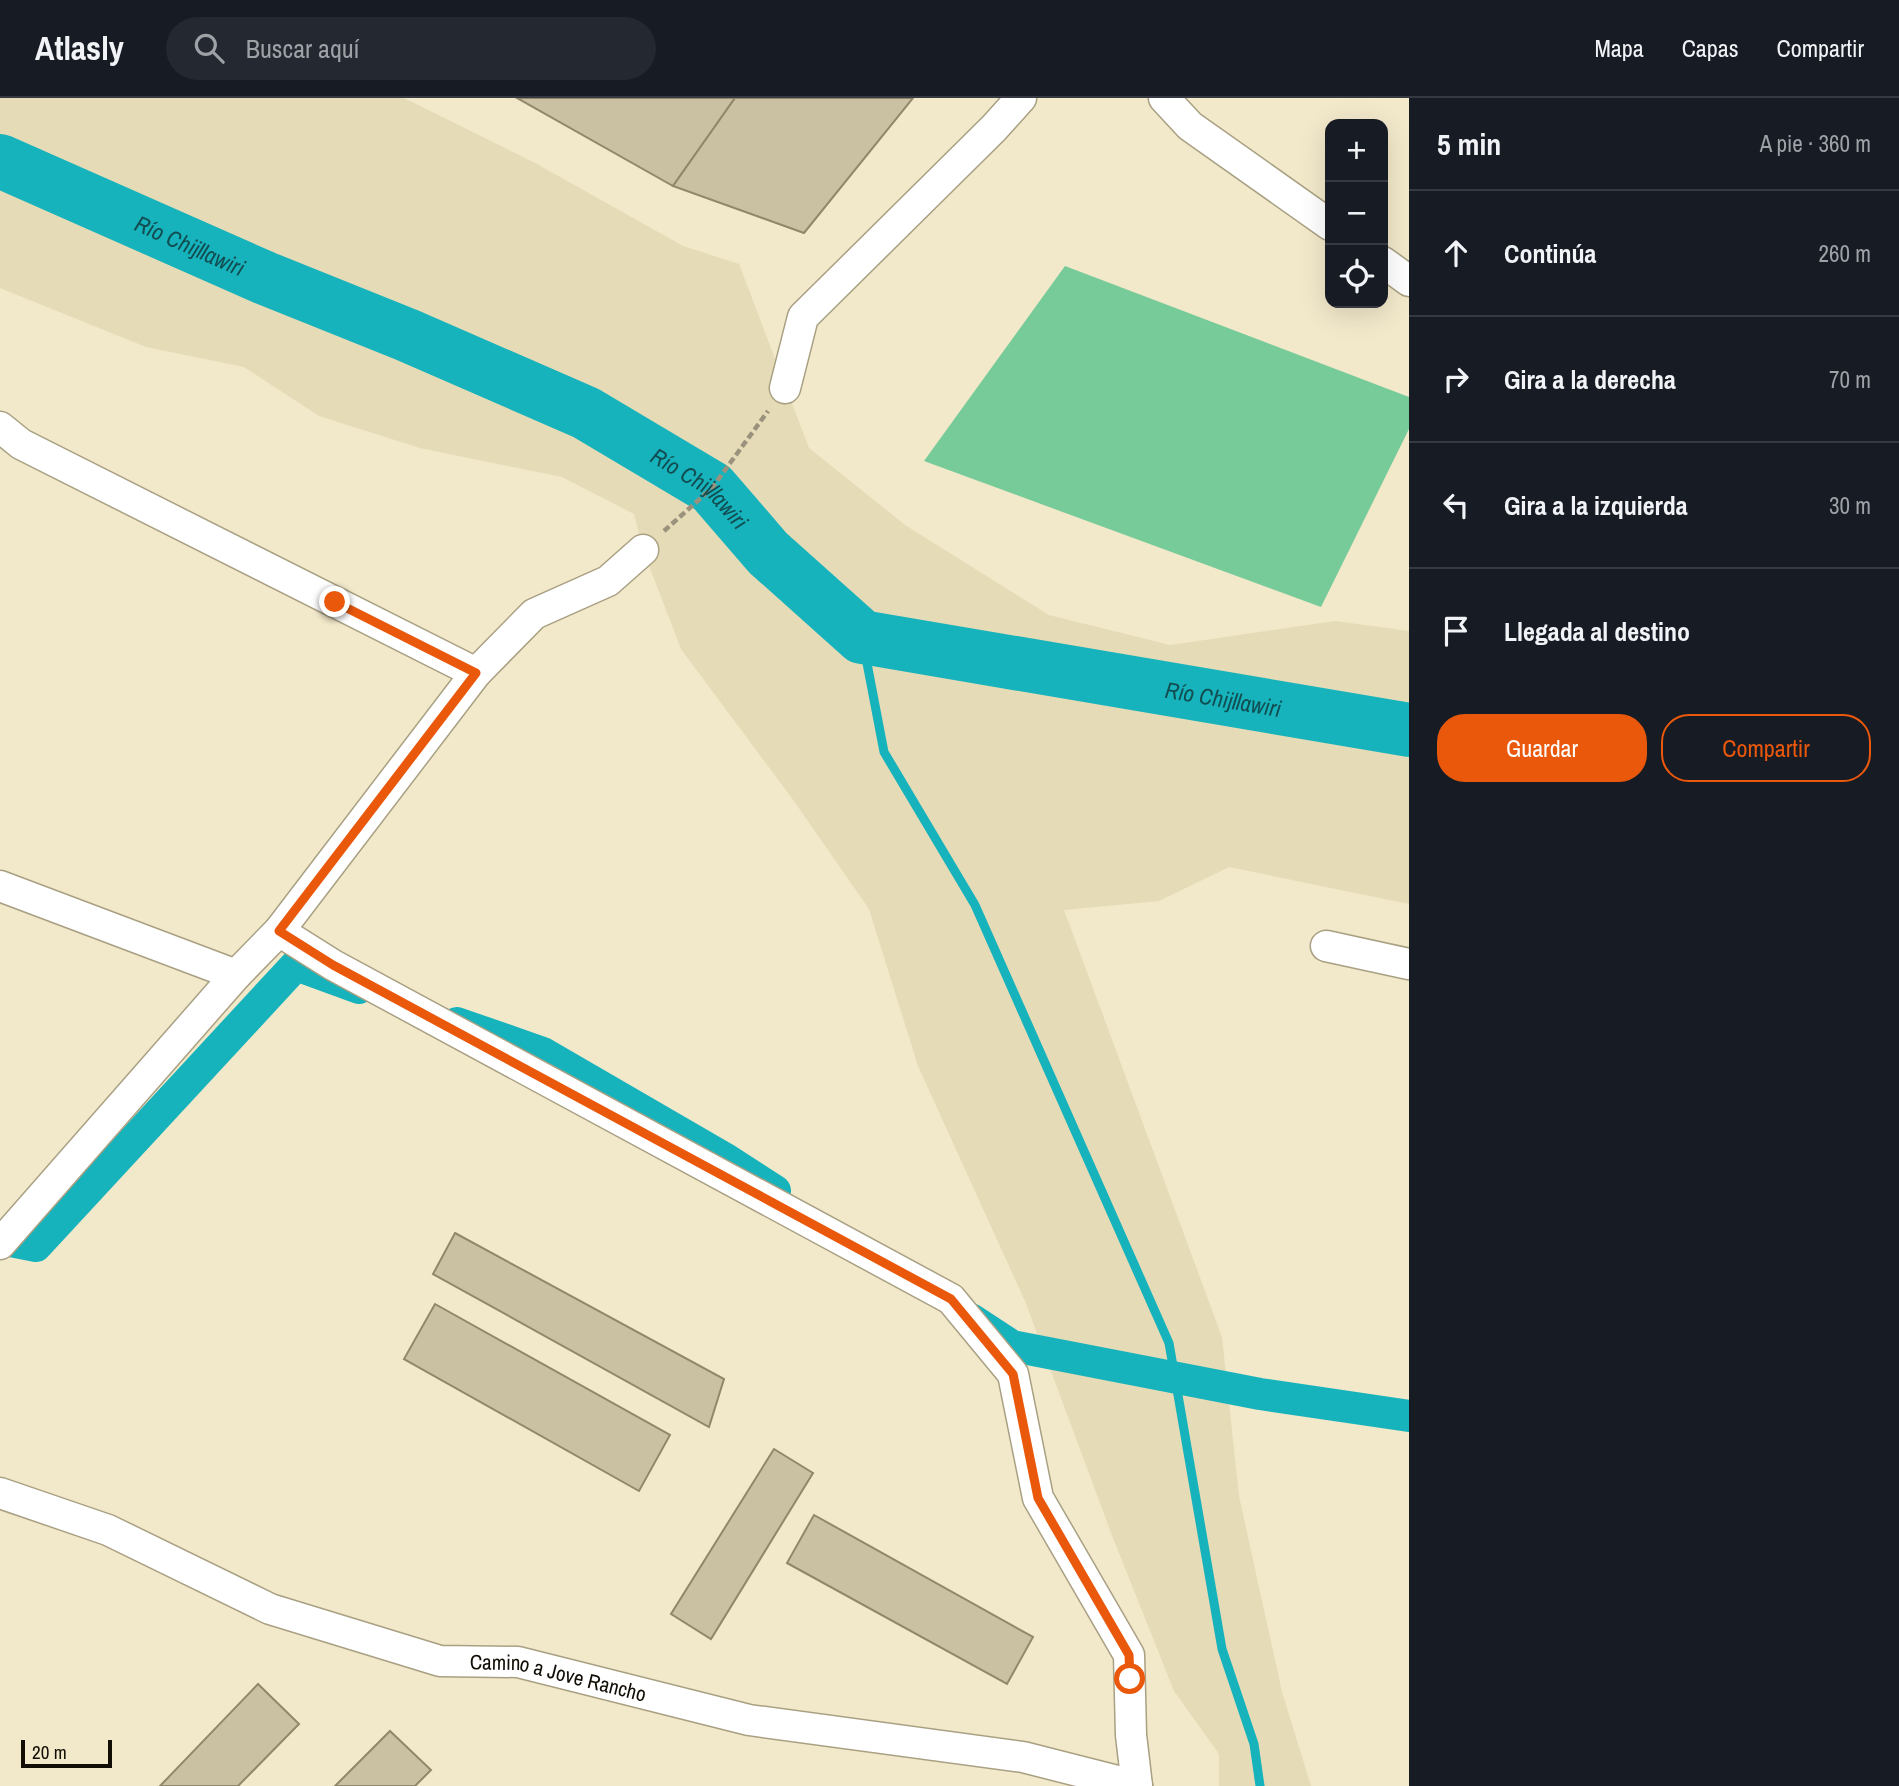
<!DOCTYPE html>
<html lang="es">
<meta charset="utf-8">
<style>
body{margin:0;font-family:"Archivo Narrow",sans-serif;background:#242831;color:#f1f3f6}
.controls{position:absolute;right:21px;top:21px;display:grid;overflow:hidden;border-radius:14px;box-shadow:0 7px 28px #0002}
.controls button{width:63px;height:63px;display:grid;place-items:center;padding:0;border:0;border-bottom:2px solid #363941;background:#171b24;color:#f1f3f6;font:35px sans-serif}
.scale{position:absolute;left:21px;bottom:18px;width:91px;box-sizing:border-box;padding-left:7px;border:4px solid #120e05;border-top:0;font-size:19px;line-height:24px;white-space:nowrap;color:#120e05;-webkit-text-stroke:5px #f2e8ca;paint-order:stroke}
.stop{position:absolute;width:21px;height:21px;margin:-16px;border:5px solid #ea580c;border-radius:50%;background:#fff}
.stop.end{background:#ea580c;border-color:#fff;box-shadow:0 2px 7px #0008}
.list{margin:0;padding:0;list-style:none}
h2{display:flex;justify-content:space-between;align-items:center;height:91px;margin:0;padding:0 28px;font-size:30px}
h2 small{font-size:23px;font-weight:400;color:#9ea1a6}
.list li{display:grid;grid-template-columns:46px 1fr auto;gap:21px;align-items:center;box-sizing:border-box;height:126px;padding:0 28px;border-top:2px solid #363941}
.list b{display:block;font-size:26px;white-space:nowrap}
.list em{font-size:23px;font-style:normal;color:#9ea1a6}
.actions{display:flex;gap:14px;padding:21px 28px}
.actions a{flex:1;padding:16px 0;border:2px solid #ea580c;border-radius:28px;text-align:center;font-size:24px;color:#ea580c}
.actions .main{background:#ea580c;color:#fff}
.icon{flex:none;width:38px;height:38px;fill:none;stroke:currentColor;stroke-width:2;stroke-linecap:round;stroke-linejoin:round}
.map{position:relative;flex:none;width:1409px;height:1688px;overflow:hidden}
header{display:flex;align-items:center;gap:42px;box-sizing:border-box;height:98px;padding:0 35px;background:#171b24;border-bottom:2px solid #363941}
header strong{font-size:33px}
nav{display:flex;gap:38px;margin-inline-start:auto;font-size:24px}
.search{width:490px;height:63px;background:#242831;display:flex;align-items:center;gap:18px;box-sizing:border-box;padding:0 24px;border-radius:38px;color:#9ea1a6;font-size:26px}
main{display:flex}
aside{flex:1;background:#171b24}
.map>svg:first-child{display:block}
.green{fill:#76cb99}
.sand{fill:#e5dbb6}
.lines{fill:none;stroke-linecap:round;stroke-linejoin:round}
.stream{stroke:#16b3bc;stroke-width:9}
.canal{stroke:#16b3bc;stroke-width:32}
.river{stroke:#16b3bc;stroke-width:54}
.building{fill:#cac1a3;stroke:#91876b;stroke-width:2}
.minor-casing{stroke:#a9a083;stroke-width:33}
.path{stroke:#9a927c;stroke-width:4.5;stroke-dasharray:7 3.5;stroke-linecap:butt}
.minor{stroke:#fff;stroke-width:30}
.route{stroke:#ea580c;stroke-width:9}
.labels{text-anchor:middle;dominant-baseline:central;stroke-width:5;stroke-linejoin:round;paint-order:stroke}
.street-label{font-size:21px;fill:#120e05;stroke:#f2e8ca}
.water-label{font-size:23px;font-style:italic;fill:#124d51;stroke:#f2e8ca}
</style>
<header>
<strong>Atlasly</strong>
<div class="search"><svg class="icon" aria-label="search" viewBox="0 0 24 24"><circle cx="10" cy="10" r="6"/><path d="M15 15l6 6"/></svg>Buscar aquí</div>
<nav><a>Mapa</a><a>Capas</a><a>Compartir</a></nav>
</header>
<main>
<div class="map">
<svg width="1409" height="1688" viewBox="0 0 1409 1688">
<rect width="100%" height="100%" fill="#f2e8ca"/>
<polygon class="green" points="1065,168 1409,299 1409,331 1321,509 924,363"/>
<polygon class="sand" points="0,0 404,0 535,65 683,148 739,166 809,350 905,427 1049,517 1170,547 1335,523 1409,533 1409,806 1229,769 1159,803 1064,812 1222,1239 1239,1398 1282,1594 1311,1688 1219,1688 1219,1656 1174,1593 1113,1440 1025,1203 918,968 869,811 794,703 681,551 643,452 634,416 562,379 420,350 319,318 244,269 146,249 0,190"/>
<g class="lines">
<polyline class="stream" points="862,539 884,654 975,807 1169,1245 1222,1551 1254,1646 1260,1688"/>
<g class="canal">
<polyline points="457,925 543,955 724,1060 775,1093"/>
<polyline points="0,1141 36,1148 296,867 359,890"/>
<polyline points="971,1221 1012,1248 1260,1296 1409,1318"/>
</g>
<path class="river" id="s1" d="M0,63l265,117 142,57 179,78 126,75 56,65 94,84 547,93"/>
</g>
<g class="building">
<polygon points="517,0 735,0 673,88"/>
<polygon points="735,0 913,0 804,135 673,88"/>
<polygon points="455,1135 724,1281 709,1329 433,1176"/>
<polygon points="435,1206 670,1337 639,1393 404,1261"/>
<polygon points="774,1351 813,1375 711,1541 671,1516"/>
<polygon points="814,1417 1033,1539 1007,1586 787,1465"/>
<polygon points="258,1586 299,1626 238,1688 160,1688"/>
<polygon points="390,1633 431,1672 415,1688 335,1688"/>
</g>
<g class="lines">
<g class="minor-casing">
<g id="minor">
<polyline points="1164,0 1190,28 1330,127"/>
<polyline points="1383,164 1409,183"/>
<polyline points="785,290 803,219 994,30 1021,0"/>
<polyline points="0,329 21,346 476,575"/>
<polyline points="0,788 236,877"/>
<polyline points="279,833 333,867 951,1201 1013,1276 1038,1400 1129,1557 1131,1637 1137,1688"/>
<polyline points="1326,848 1409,866"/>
<polyline points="0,1146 236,877 279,833 476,575 534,516 608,483 643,452"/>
<path id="s2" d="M0,1395l108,37 162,79 170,52 78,1 231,58 274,37 114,29"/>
</g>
</g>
<polyline class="path" points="664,433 712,390 768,313"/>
<use href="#minor" class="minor"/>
</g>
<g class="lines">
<polyline class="route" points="335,504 476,575 279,833 333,867 951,1201 1013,1276 1038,1400 1129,1557 1130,1581"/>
</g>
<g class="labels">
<g class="street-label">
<text stroke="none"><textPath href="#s2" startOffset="592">Camino a Jove Rancho</textPath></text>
</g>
<g class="water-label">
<text stroke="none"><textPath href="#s1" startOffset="208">Río Chijllawiri</textPath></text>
<text stroke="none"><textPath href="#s1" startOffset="775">Río Chijllawiri</textPath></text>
<text stroke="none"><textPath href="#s1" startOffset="1363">Río Chijllawiri</textPath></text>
</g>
</g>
</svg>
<div class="controls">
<button>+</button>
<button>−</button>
<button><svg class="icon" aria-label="locate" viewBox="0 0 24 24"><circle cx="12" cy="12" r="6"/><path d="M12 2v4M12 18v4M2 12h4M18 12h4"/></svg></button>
</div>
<div class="scale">20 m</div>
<div class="stop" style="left:1130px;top:1581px"></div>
<div class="stop end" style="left:335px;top:504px"></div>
</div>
<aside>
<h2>5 min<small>A pie · 360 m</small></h2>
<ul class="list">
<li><svg class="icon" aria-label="ahead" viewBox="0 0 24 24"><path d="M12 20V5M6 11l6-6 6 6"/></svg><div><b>Continúa</b></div><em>260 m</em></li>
<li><svg class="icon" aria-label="right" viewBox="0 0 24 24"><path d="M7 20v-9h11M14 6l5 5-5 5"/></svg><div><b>Gira a la derecha</b></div><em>70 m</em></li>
<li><svg class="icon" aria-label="left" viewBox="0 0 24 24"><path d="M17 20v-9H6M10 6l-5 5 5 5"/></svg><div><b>Gira a la izquierda</b></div><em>30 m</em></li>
<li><svg class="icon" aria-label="arrive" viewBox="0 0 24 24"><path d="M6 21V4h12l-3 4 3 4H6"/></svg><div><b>Llegada al destino</b></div></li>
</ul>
<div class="actions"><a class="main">Guardar</a><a>Compartir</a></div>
</aside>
</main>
